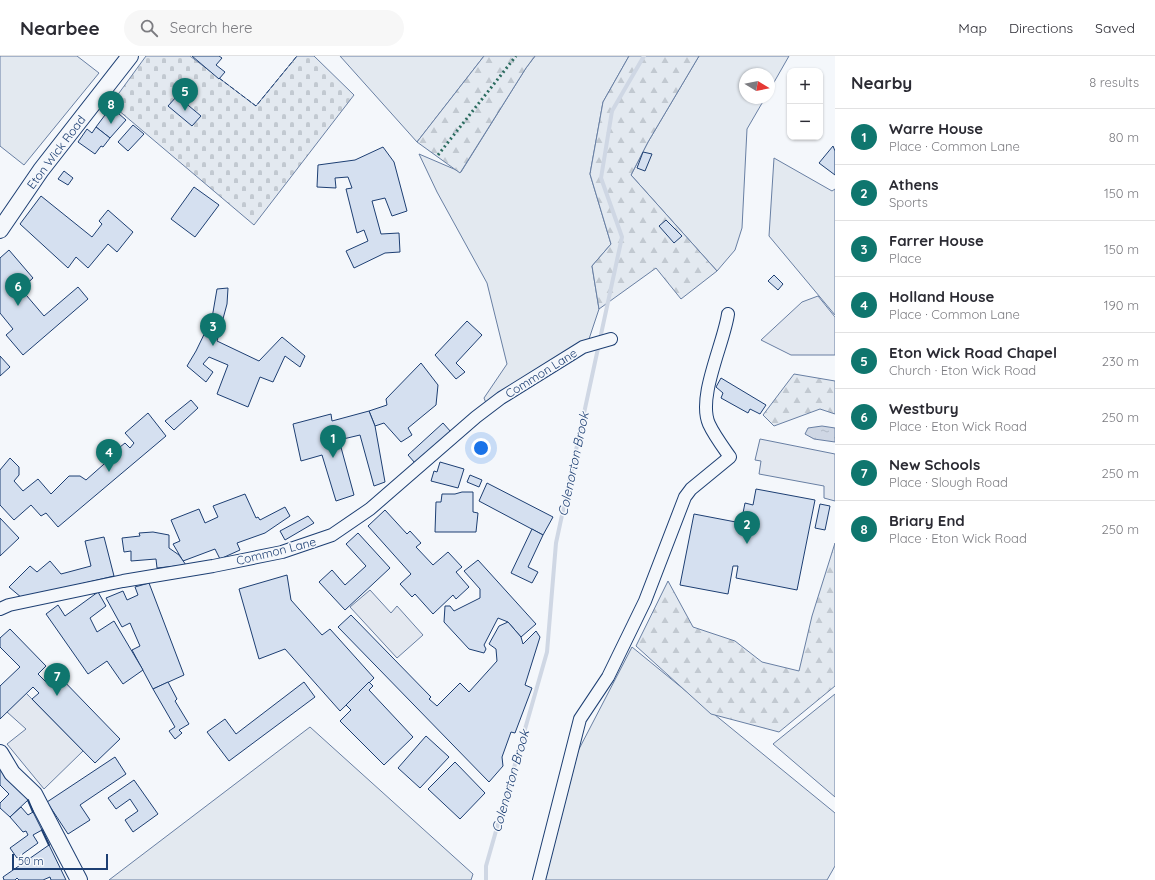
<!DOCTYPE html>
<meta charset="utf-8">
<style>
body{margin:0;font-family:Quicksand,sans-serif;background:#f7f7f7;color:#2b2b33}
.controls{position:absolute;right:12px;top:12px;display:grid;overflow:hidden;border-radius:8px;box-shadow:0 1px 3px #0004}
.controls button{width:36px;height:36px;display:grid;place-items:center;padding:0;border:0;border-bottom:1px solid #e1e1e2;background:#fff;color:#2b2b33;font:20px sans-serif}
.compass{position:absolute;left:739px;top:12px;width:36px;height:36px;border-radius:50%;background:#fff;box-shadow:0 1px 3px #0004;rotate:100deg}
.scale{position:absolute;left:12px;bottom:10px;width:96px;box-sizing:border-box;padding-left:4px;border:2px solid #1d3f73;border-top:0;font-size:11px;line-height:14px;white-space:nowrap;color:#1d3f73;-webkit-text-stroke:3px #f4f7fb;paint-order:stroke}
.you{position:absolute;left:481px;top:392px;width:14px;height:14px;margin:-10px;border:3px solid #fff;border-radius:50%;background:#1a73e8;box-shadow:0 0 0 6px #1a73e833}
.badge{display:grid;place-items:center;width:26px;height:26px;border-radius:50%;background:#0f766e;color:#fff;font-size:13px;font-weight:700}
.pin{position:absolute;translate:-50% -33px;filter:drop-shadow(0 1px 2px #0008)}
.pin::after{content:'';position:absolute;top:21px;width:14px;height:12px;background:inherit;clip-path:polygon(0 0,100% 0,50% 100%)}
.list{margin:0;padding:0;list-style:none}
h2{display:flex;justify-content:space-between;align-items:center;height:52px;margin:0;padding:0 16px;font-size:17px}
h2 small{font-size:13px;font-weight:400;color:#7c7c81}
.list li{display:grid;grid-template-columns:26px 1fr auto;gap:12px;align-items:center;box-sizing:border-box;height:56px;padding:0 16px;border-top:1px solid #e1e1e2}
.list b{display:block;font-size:15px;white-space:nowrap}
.list p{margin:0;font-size:13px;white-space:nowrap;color:#7c7c81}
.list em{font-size:13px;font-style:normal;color:#7c7c81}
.icon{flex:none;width:22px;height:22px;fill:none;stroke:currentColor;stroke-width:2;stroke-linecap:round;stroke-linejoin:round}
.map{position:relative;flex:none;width:835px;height:824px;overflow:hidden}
header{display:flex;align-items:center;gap:24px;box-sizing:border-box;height:56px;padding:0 20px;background:#fff;border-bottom:1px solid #e1e1e2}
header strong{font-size:19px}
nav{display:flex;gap:22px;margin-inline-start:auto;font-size:14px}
.search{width:280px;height:36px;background:#f7f7f7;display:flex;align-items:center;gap:10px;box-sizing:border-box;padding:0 14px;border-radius:22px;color:#7c7c81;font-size:15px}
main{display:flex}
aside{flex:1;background:#fff}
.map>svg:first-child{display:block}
.green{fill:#e3e9f0;stroke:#687fa3}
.forest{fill:url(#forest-firs);stroke:#687fa3}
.cemetery{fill:url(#cemetery-stones);stroke:#687fa3}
.parking{fill:#e3e8f0;stroke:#687fa3}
.water{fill:url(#water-ripples);stroke:#687fa3}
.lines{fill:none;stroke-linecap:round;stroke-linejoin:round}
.stream{stroke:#cfd7e4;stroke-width:4}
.building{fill:#d5e0f0;stroke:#1d3f73}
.street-casing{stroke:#1d3f73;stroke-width:14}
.secondary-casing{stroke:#1d3f73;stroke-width:18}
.street{stroke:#f4f7fb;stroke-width:12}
.secondary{stroke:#f4f7fb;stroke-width:16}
.hedge{stroke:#2c6c60;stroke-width:3;stroke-dasharray:2 3;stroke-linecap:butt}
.fence{stroke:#1d3f73;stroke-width:1;stroke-dasharray:5 2;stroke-linecap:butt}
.wall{stroke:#1d3f73;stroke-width:2}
.labels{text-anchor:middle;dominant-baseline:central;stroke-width:3;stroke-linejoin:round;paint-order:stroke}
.street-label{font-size:12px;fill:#1d3f73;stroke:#f4f7fb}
.water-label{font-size:13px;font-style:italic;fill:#1d3f73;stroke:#f4f7fb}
</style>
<header>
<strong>Nearbee</strong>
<div class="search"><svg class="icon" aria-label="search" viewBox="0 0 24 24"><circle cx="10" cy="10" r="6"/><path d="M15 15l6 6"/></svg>Search here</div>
<nav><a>Map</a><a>Directions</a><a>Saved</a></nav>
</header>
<main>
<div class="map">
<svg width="835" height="824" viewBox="0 0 835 824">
<defs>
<pattern id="forest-firs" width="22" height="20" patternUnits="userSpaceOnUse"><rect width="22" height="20" fill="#e3e9f0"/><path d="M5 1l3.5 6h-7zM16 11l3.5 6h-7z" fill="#c2c9d1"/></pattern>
<pattern id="cemetery-stones" width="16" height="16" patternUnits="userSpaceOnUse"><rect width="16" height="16" fill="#e3e9f0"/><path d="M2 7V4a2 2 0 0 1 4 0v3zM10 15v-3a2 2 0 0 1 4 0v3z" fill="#c2c9d1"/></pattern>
<pattern id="water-ripples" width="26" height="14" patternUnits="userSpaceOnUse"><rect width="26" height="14" fill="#cfd7e4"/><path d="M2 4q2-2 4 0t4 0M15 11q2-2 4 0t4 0" fill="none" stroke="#b1bac7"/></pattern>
</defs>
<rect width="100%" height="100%" fill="#f4f7fb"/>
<g class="green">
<polygon points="0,0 77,0 99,17 24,109 0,90"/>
<polygon points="340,0 484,0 417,86"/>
<polygon points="535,0 629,0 603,46 590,118 611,188 592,210 599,253 589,283 486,347 484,342 507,308 487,227 437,136 419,98 461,116 526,12"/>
<polygon points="699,0 789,0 769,35 769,18 745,18 745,42 765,42 747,73 742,172 735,194 717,215 631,119 648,86"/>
<polygon points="774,102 832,135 835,133 835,259 769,180"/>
<polygon points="632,591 835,757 835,810 827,824 545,824 578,695"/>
<polygon points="835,638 835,741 773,688"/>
<polygon points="310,671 473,818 471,824 109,824"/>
</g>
<g class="forest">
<polygon points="484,0 535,0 526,12 460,117 417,86"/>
<polygon points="629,0 699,0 648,86 631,119 717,215 681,243 656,212 599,253 592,210 611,188 590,118 603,46"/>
<polygon points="794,318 835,325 835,358 820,353 774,370 763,359"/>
<polygon points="835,487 835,630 779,676 711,658 636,590 668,525 693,571 735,585 762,606 799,615 812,560"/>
</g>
<polygon class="cemetery" points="146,0 190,0 256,50 297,0 314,0 354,39 254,169 111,48"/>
<g class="parking">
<polygon points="818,240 835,261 835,299 791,299 761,284 802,246"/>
<polygon points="760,383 835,398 835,445 824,442 824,430 759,418 761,405 755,404"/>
<polygon points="370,534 391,557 397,550 423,579 397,602 350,551"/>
<polygon points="26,637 83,695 44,733 7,688 26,673 7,656"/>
</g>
<polygon class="water" points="822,370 835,372 835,386 814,383 805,378 808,372"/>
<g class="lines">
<polyline class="stream" points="486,824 486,810 547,596 556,487 622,181 601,122 612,55 644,0"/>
</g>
<g class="building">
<polygon points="192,0 219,0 222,2 216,9 225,16 219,23"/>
<polygon points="177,40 201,60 192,70 168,50"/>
<polygon points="111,51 126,64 110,82 96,71"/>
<polygon points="133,69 144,78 128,95 118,86"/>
<polygon points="96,71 110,82 103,91 101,90 95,98 78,86 87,73 92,77"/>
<polygon points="833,90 835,95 835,119 819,107"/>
<polygon points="383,91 394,106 407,155 392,160 385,142 372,145 381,178 399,177 400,196 385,197 354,212 346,195 368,185 364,174 357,177 346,133 352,132 348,121 335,122 336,132 317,131 318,109 355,104"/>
<polygon points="643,96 652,98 645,115 637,112"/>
<polygon points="64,115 73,122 68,129 58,123"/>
<polygon points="194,131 219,149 195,181 171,163"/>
<polygon points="41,140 92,181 102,168 99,165 108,154 133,176 117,196 108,188 88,212 76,201 68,212 20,168"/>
<polygon points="666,164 682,180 674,187 659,170"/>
<polygon points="9,194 33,222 21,233 44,260 78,231 88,243 23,299 6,279 13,273 0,257 0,202"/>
<polygon points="774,219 783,228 778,234 768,225"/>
<polygon points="228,232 227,248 217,285 259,305 282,281 305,300 300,311 285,300 273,326 260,321 248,351 217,338 228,309 209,301 203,308 213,316 206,326 187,310 196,295 212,262 217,233"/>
<polygon points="467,265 482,279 456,307 465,316 456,323 435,299"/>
<polygon points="0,300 10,311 0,320"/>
<polygon points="421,307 438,329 436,349 408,372 412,379 401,386 384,367 375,370 369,355 387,349 386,343"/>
<polygon points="721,322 766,349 760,358 750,353 748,357 721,342 723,337 716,331"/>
<polygon points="191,344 198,352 174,374 165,365"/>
<polygon points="369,355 375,370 385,426 374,430 360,379 339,384 354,439 336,445 322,399 301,405 293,368 331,358 332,365"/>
<polygon points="148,357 166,380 58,471 46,457 41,460 31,449 14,464 0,449 0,414 10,402 19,411 19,419 14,425 23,435 38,423 51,438 69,420 80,420 86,424 112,401 110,399 125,387 130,392 134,387 125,377"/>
<polygon points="443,367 451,376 415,407 408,399"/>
<polygon points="440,406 464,413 458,432 431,425 434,415 437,416"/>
<polygon points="470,419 482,424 479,431 467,426"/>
<polygon points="487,427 553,461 543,479 479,445"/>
<polygon points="756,433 815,444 797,534 736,522 738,510 733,510 728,538 680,529 694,458 741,467 745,447 753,449"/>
<polygon points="462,436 473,436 473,456 478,457 476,476 435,476 436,446 441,446 442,438 455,438"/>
<polygon points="245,438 256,462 258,461 260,464 285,451 290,460 265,477 237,487 240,494 220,503 215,493 183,505 173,488 180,485 171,464 199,453 205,467 218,461 213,450"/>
<polygon points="820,448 830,450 825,474 815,472"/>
<polygon points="385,454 407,478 410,475 421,487 416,491 433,509 448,496 462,511 456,516 469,531 456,543 453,539 433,558 415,538 412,541 400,528 411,518 368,470"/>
<polygon points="308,460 314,467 285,484 280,475"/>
<polygon points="0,462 19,482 0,500"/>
<polygon points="532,473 543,479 528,511 538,516 532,527 511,517"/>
<polygon points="153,476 169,479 169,492 179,499 186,509 157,512 156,503 131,505 131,495 124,496 122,482 140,480 139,477"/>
<polygon points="358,477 390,512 345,554 319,526 332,514 345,529 366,510 346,488"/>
<polygon points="104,481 114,520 22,542 9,531 30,510 37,516 50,505 61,518 91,510 85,485"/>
<polygon points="478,504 536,568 521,581 508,566 498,562 484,589 486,593 484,597 469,593 444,566 445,550 450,550 454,555 480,542 480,533 464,515"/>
<polygon points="287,519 291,544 322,579 330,573 374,622 340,655 285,593 259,603 239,533"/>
<polygon points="149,527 184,619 153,633 132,594 140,590 130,567 122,571 106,542 123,535 127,544 138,539 135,531"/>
<polygon points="98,536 106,550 90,562 97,576 114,565 143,614 123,628 107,605 88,618 46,558 58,549 65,560"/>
<polygon points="351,559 431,641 429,643 437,650 460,627 469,636 497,605 496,593 489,588 499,570 508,566 521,581 523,588 536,575 540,581 525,629 532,632 515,677 511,676 502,701 503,710 489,726 338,571"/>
<polygon points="10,573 46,610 38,618 47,627 57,618 120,683 95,707 32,643 39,637 33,631 0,663 0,630 20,611 0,591 0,582"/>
<polygon points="168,626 177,643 175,645 189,668 179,674 182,677 175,683 169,675 175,671 153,633"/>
<polygon points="304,626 315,641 229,705 207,676 225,663 236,678"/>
<polygon points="369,626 373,630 369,634 413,681 384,709 340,665 351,654 346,649"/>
<polygon points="426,680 449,701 420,732 398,712"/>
<polygon points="115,701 126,718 80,749 90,764 68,778 47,746"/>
<polygon points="455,706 485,737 460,763 428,733"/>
<polygon points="0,712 23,735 28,744 10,761 0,752 0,747 9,738 0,729"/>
<polygon points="134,724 158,758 133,776 125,764 138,755 130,743 116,753 108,742"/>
<polygon points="21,751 28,759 33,756 42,774 33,779 38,787 17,802 10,792 28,779 26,775 23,776 10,761"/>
<polygon points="49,789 66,824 51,824 50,821 43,824 19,824 17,822 15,824 4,824 3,821"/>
</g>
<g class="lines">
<g class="street-casing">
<g id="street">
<polyline points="0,553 9,549 123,525 213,510 282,496 332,479 370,453 476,361 501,342 583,291 611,283"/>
<path d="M539,824l41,-161 28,-42 37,-76 40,-104 6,-8 39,-32c-7,-10 -16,-22 -21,-33 -12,-27 15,-81 19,-110"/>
</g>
</g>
<g class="secondary-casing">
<g id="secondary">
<polyline points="0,174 41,114 130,0"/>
<polyline points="0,697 12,717 34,738 79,824"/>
</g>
</g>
<use href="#street" class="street"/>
<use href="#secondary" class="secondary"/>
<polyline class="hedge" points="438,99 516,0"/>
<polyline class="fence" points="219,22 256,50 297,0"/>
<g class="wall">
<polyline points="28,744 33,756"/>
<polyline points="42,774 49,789"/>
</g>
</g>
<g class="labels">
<g class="street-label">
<text transform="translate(56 96) rotate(-53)">Eton Wick Road</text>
<text transform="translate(541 317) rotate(-32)">Common Lane</text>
<text transform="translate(276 495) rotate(-14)">Common Lane</text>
</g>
<g class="water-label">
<text transform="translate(573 408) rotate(-78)">Colenorton Brook</text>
<text transform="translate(510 725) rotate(-74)">Colenorton Brook</text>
</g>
</g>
</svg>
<div class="controls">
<button>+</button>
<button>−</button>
</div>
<svg class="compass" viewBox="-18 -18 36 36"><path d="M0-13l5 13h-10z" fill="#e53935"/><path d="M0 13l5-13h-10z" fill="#7c7c81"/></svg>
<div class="scale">50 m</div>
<div class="you"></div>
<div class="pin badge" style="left:333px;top:402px">1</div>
<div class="pin badge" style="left:747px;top:488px">2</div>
<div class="pin badge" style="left:213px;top:290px">3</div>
<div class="pin badge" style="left:109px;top:416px">4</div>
<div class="pin badge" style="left:185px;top:55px">5</div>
<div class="pin badge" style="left:18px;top:250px">6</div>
<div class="pin badge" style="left:57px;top:640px">7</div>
<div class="pin badge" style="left:111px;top:68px">8</div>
</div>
<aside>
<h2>Nearby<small>8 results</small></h2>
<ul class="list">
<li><span class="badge">1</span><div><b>Warre House</b><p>Place · Common Lane</p></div><em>80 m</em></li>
<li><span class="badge">2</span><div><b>Athens</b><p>Sports</p></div><em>150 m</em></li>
<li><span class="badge">3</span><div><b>Farrer House</b><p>Place</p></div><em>150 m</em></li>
<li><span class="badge">4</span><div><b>Holland House</b><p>Place · Common Lane</p></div><em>190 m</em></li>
<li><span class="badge">5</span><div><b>Eton Wick Road Chapel</b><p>Church · Eton Wick Road</p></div><em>230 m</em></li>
<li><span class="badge">6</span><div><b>Westbury</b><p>Place · Eton Wick Road</p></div><em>250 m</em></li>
<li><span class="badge">7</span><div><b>New Schools</b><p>Place · Slough Road</p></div><em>250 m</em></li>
<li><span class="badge">8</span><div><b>Briary End</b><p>Place · Eton Wick Road</p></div><em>250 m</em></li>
</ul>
</aside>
</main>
